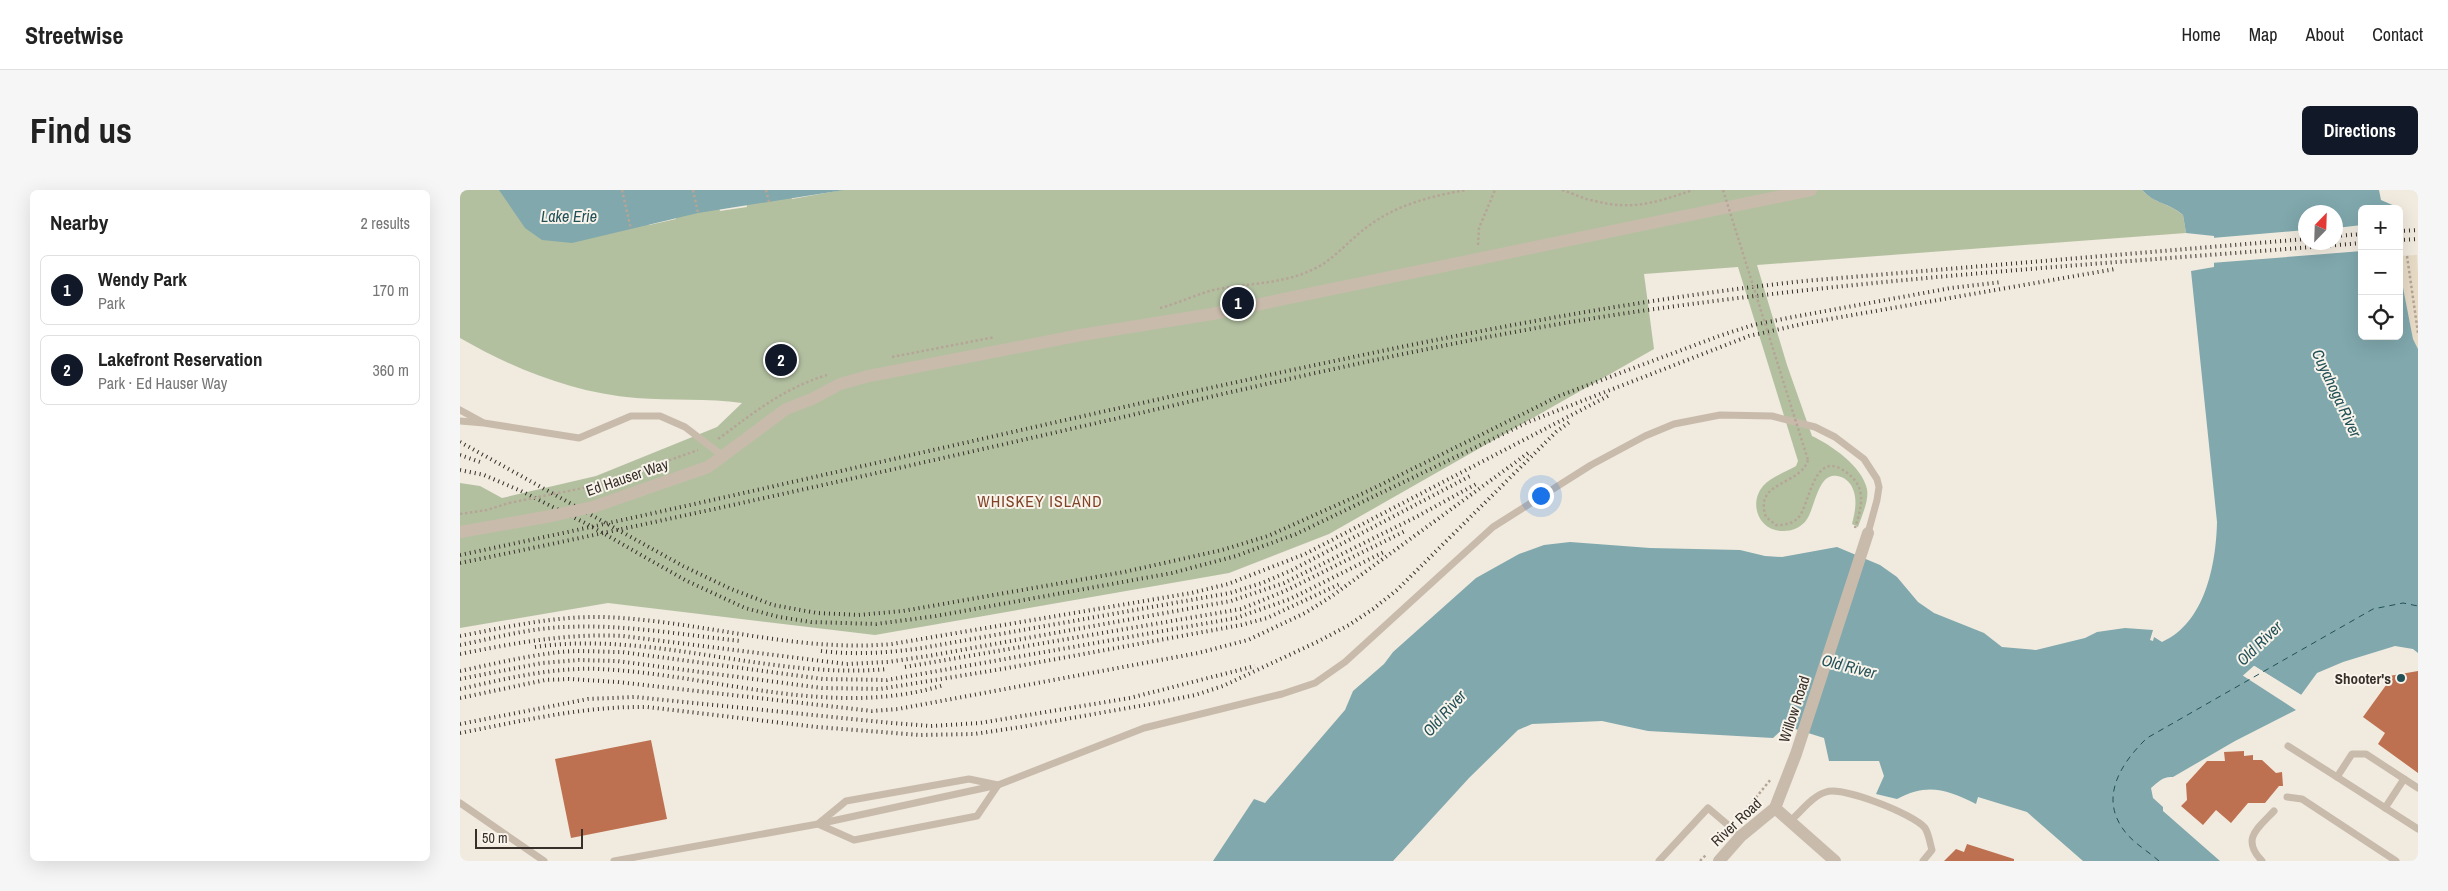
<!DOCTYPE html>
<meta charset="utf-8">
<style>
body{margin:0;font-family:"Archivo Narrow",sans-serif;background:#f6f6f6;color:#222}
.controls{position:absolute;right:15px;top:15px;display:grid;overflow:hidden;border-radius:8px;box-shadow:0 5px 20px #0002}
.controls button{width:45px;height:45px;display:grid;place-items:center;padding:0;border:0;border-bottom:1px solid #e0e0e0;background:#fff;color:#222;font:25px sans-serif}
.compass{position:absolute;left:1838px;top:15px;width:45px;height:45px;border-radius:50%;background:#fff;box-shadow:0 5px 20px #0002;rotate:23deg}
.scale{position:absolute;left:15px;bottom:12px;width:108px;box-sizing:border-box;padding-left:5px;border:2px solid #372f2a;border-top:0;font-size:14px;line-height:18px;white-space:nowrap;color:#372f2a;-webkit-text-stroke:4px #f9f4eb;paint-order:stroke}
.you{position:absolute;left:1080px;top:305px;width:18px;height:18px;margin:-12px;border:4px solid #fff;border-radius:50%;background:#1a73e8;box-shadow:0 0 0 8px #1a73e833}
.badge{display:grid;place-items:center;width:32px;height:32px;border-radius:50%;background:#111827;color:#fff;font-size:16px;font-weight:700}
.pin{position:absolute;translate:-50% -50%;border:2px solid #fff;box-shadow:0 1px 5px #0006}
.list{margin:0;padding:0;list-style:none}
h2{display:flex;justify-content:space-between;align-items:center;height:65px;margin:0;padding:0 20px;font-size:21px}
h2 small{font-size:16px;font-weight:400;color:#767676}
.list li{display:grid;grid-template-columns:32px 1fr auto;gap:15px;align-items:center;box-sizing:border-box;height:70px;margin:0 10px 10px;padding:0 10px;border:1px solid #e0e0e0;border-radius:8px}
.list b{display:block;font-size:19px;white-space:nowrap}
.list p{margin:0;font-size:16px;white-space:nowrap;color:#767676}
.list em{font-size:16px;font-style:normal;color:#767676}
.icon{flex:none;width:28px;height:28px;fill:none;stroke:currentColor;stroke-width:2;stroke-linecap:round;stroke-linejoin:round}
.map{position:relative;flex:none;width:1958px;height:671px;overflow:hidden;border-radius:8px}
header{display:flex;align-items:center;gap:30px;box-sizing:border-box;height:70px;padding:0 25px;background:#fff;border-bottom:1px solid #e0e0e0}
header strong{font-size:24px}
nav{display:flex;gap:28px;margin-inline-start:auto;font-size:18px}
.intro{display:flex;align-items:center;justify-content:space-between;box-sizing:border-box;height:120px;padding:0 30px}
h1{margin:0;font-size:35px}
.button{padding:12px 22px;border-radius:8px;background:#111827;color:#fff;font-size:18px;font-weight:700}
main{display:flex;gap:30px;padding:0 30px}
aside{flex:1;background:#fff;border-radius:8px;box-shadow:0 5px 20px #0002}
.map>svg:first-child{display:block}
.green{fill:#b3c0a0}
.plaza{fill:#e8dcc7}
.water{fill:#80a8ad;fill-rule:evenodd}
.pier{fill:#f1eadf}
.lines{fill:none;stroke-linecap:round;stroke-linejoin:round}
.river{stroke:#80a8ad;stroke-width:26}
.ferry{stroke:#225057;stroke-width:1;stroke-dasharray:6 5;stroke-linecap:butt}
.building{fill:#be7150}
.path{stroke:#b5a596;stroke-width:2.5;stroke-dasharray:2.5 2.5;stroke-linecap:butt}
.lane{stroke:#c9bbab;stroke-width:7}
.street{stroke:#c9bbab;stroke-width:12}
.rail{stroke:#372f2a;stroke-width:4;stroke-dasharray:1 4;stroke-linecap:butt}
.path-bridge{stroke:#b5a596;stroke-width:2.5;stroke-dasharray:2.5 2.5;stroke-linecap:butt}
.street-bridge{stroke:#c9bbab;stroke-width:12}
.poi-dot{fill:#225057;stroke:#f9f4eb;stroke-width:2}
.labels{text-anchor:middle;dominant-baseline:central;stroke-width:4;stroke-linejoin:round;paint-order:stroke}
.street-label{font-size:15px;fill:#372f2a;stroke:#f9f4eb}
.poi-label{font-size:15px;font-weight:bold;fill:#372f2a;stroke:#f9f4eb;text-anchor:end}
.water-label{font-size:16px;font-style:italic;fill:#225057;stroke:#f9f4eb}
.neighbourhood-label{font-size:16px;letter-spacing:1px;fill:#814328;stroke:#f9f4eb}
</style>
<header>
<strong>Streetwise</strong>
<nav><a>Home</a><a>Map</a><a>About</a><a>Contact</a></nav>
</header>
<div class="intro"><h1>Find us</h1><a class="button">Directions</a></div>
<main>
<aside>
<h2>Nearby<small>2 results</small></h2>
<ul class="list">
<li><span class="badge">1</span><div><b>Wendy Park</b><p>Park</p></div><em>170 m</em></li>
<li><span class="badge">2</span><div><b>Lakefront Reservation</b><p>Park · Ed Hauser Way</p></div><em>360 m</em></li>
</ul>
</aside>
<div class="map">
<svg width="1958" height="671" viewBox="0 0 1958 671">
<rect width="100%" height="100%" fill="#f1eadf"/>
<path class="green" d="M0,0h181l8,35 27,-6 -7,-29h46l5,21 27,-4 -3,-17h45l3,9 50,-9h1300c13,14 27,13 41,25l3,18 -429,32 30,100 25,71c19,9 50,30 55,53 2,12 -5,26 -9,38l-6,-3c3,-12 6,-25 0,-37 -3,-6 -8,-10 -15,-11 -20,-4 -22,35 -32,46 -6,6 -13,9 -21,9 -25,1 -36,-27 -21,-45 8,-9 23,-14 33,-20l2,-5 -60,-194 -94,7 10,75 -325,185 -100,39 -354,62 -267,-32 -148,25v-145l20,3 22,12 94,-22 121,-49 25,-24c-34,-5 -71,-2 -106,-5 -62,-5 -122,-29 -176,-60z"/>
<polygon class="plaza" points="1957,65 1958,84 1958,159 1953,149 1939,77 1939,66"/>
<g class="water">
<polygon points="39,0 384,0 238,23 112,53 82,50 65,38"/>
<path d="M1682,0h237l2,10 16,7v2h-35v127h37v-69l14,72 5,10v304l-5,-4 -18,-3 -52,16 -26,11 -16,22 -66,-41 -7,12 68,44 -61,31 -62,36c-10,-1 -15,5 -22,11l2,10 10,9v4l57,50h-137l-56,-49 -49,-15 -2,7c-30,-15 -49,-21 -79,-5l-21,-5 8,-18 -5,-15h-50l-5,-23 -38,-12 -13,12 -125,-7 -46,-10 -70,3 -14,6 -49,48 -76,83h-180l41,-62 11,4 80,-93 8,-19 31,-27 9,-12 83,-74 43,-24 25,-9 26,-3 80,6 90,2 25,6 17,1 55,-10 43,18 17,12 21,25 16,11 50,20 18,14 34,3 49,-12 12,-6 28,-4 28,2 -3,10 3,1 1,-4 8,5c43,-19 54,-77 55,-120l-26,-251 23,-4v-31l-28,-3 -3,-18c-15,-13 -27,-10 -41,-25zM1846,22h30v30h-30z"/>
</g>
<g class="pier">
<polygon points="1902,35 1902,61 1751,73 1752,48 1845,40 1846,52 1876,52 1876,38"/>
<polygon points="1775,464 1843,506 1840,507 1776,467 1772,475 1838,518 1839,521 1768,475"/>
</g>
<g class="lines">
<polyline class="river" points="1746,501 1810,444"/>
<path class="ferry" d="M1699,671c-10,-9 -24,-17 -33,-28 -28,-34 -6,-69 21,-95l226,-129 30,-6 15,3"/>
</g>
<g class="building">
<polygon points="1958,481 1958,583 1918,554 1925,543 1903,527 1929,491 1929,486"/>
<polygon points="191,550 207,629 111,648 95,569"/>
<polygon points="1784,561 1784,566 1793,565 1793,570 1802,570 1816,583 1822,582 1823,596 1819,596 1805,613 1788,613 1771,633 1756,620 1743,635 1721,616 1727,610 1726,594 1747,571 1765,571 1764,562"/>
<polygon points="1507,654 1554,669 1554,671 1484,671 1496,659 1504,662"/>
</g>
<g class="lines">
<g class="path">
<polyline points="162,0 171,39"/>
<polyline points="233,0 238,23"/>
<polyline points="306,0 309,12"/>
<path d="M1102,0c11,3 21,9 33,11 38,10 62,1 98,-11"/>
<polyline points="1018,55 1019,38 1035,0"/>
<polyline points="1947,66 1958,143"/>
<path d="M700,118c20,-5 38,-15 58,-19 33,-6 65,-5 96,-20 21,-10 35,-29 53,-42 29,-22 64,-31 99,-37"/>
<polyline points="432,167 535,147"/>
<path d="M258,249c37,-27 64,-50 109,-64"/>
<path d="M1348,270c-8,26 -55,21 -42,57l10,8c8,0 16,-1 22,-7 12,-13 15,-67 45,-48 8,5 14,11 17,20 3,14 -1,25 -5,38"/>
<polyline points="143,294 238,260"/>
<polyline points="0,324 27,320 49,313"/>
<polyline points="1277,631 1311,589"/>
<polyline points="1240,671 1246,665"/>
</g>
<g class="lane">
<polyline points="0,220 22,232"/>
<polyline points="0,231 24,233 119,248 171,226 200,226 225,237 263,266"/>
<polyline points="1828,556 1877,587"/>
<polygon points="509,589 538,595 517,626 394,650 358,634 386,611"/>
<polyline points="1958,598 1906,564 1892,564 1877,587 1958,639"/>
<polyline points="1827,607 1842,609 1936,671"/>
<polyline points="0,613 84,671"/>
<polyline points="1925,618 1944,589"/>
<path d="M1330,631c11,-9 22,-25 36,-29 16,-6 88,22 99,36 4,6 5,16 7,22l-9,11"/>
<polyline points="154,671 358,634 538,595 684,538 822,504 855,493 885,472 1033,337 1131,275 1185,246 1214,234 1260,225 1312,226 1355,237 1375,247 1404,269 1417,289 1419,297 1417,310 1408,343"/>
<polyline points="1199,671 1248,618 1281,646"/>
<path d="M1802,671c-21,-22 -5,-32 12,-50"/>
</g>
<g class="street">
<polyline points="133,317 248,277 326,219 352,209 380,194 409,186 621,145 752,124 1351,0"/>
<polyline points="0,342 91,326"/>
<polyline points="1315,618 1375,671"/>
<polyline points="1259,671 1281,646 1315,618 1336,564 1408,343"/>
</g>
<g class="rail">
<polyline points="1939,41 1958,40"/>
<polyline points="1876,46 1902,44"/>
<polyline points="1939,50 1958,49"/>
<polyline points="0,252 223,376 271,399 313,415 357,423 398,425 443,421 664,382 762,360 808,346 908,301 1099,206 1259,146 1293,135 1333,127 1491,98 1542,92"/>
<polyline points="0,265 23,273"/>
<polyline points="0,280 24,285 61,301 127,334 225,390 285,418 319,427 351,432 416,434 476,426 712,383 776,366 836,344 1068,232 1289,146 1347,133 1655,79"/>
<path d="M0,365c257,-54 511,-115 768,-171 191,-42 382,-82 576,-103l502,-42"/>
<path d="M0,373c219,-45 436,-94 654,-144 170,-39 341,-80 513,-106 244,-36 490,-50 735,-70"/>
<path d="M0,446c47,-9 94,-20 142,-19 97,3 192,36 290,27l299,-51 37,-9 77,-30 303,-158"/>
<path d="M0,455c35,-7 70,-17 106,-18 58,-3 117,8 175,14"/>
<path d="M75,457c118,-17 235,33 353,22"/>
<path d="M361,461c34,4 67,2 101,-3l308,-55 32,-10 30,-13 180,-95"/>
<path d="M0,464c55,-11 107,-21 163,-18l223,28 42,-2 40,-6 303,-55 53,-18 132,-66 62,-34"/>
<polyline points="445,477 781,419 825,401 945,341"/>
<path d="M0,481c33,-7 66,-15 100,-19 20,-2 42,0 62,0l201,27 64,1 349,-62 54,-19 94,-47"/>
<polyline points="0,489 82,473 119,470 157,471 362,498 420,499 542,479 781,435 807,428 882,393"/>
<path d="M0,499c45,-10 92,-22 139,-20 114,5 232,51 345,16"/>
<polyline points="0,508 85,490 109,489 158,492 412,521 438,519 738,463 788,450 845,423 872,406 1071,261"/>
<polyline points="0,534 128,509 175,507 432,533 471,536 520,533 670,508 795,476"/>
<path d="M0,543c62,-12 123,-27 187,-26l170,20 103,8 54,-1 47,-7 135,-24 39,-8 28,-9 96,-45 30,-16 24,-16 24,-19 159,-158 15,-11"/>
</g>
<g class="path-bridge">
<polyline points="1263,0 1348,270"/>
<polyline points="49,313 143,294"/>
</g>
<polyline class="street-bridge" points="91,326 133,317"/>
</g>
<circle class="poi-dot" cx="1941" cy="488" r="5"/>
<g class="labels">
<g class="street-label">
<text transform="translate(167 287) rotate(-19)">Ed Hauser Way</text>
<text transform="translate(1334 519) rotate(-72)">Willow Road</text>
<text transform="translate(1276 632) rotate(-43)">River Road</text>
</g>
<g class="poi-label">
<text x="1931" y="488">Shooter's</text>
</g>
<g class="water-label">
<text x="109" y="26">Lake Erie</text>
<text transform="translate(1877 203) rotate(65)">Cuyahoga River</text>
<text transform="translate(1799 453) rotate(-44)">Old River</text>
<text transform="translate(1389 476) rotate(14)">Old River</text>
<text transform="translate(984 523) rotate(-48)">Old River</text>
</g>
<g class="neighbourhood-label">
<text x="580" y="311">WHISKEY ISLAND</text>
</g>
</g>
</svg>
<div class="controls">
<button>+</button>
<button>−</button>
<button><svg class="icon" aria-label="locate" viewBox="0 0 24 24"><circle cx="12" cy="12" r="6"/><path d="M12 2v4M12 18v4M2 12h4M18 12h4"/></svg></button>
</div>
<svg class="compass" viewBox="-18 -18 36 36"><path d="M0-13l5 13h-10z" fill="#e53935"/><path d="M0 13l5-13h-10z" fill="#767676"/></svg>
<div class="scale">50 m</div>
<div class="you"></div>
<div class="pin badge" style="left:778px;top:113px">1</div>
<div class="pin badge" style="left:321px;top:170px">2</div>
</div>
</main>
